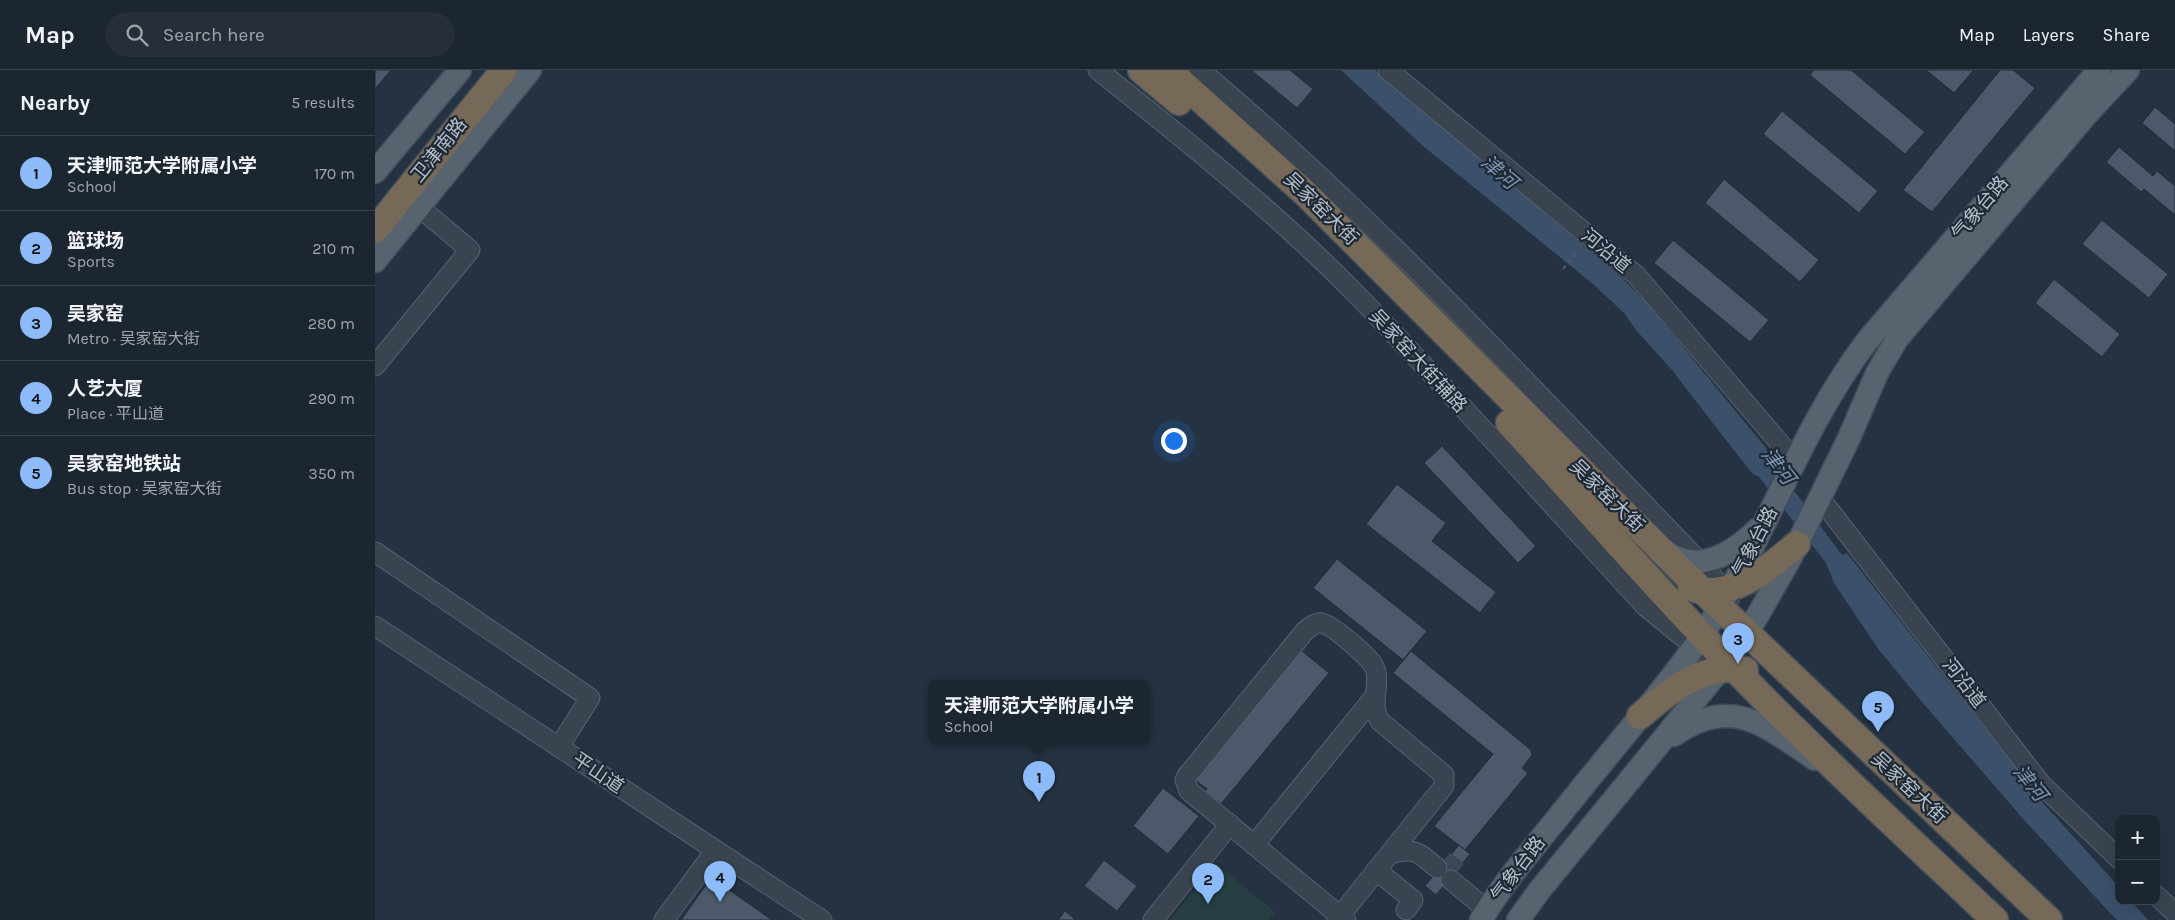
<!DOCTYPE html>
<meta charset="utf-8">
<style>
body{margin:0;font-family:Karla,"Noto Sans SC",sans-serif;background:#252e39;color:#f1f3f6}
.controls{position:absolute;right:15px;bottom:15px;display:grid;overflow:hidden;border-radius:10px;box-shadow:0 5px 20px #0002}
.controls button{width:45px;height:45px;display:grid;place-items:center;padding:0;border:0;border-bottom:1px solid #3a434d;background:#1c2631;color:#f1f3f6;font:25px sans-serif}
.you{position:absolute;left:798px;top:370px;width:18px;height:18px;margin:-12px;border:4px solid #fff;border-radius:50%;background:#1a73e8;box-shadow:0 0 0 8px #1a73e833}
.badge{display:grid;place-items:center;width:32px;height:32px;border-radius:50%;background:#8dbaf9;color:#111;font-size:16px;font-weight:700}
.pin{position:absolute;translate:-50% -41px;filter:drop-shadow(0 1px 2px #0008)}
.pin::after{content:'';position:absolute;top:26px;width:18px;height:15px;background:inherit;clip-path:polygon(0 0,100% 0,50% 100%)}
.popup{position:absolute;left:553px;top:610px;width:222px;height:65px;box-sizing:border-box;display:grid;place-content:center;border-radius:10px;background:#1c2631;filter:drop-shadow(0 1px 4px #0005);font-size:16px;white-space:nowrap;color:#a0a5ab}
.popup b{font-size:19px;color:#f1f3f6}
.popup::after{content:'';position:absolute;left:50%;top:100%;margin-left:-10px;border:10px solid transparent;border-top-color:#1c2631}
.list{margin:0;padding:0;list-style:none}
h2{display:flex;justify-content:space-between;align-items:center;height:65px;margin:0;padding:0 20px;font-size:21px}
h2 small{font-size:16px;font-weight:400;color:#a0a5ab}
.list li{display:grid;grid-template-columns:32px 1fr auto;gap:15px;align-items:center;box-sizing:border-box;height:75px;padding:0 20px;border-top:1px solid #3a434d}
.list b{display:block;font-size:19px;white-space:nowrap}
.list p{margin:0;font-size:16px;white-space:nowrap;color:#a0a5ab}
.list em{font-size:16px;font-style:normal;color:#a0a5ab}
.icon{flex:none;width:28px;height:28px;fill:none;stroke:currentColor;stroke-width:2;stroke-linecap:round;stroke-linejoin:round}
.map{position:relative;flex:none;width:1800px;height:850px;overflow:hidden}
header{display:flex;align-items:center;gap:30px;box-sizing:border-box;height:70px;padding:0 25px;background:#1c2631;border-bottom:1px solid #3a434d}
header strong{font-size:24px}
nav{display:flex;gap:28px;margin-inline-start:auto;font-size:18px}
.search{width:350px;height:45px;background:#252e39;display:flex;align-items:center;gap:12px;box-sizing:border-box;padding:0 18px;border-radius:28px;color:#a0a5ab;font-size:19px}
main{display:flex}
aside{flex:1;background:#1c2631}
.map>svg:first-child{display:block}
.green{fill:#273f42}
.water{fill:#3b506a}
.building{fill:#4b596a;stroke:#202b38}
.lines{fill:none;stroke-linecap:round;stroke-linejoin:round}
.minor-tunnel{stroke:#3b4756;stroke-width:19;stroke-dasharray:19 9;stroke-linecap:butt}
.minor-casing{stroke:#57626e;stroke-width:21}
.major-casing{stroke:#434d5a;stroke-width:25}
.highway-casing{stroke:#444f5b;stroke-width:29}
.path{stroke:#465c5e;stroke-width:2.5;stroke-dasharray:4 4;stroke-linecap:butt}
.minor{stroke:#3a4450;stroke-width:19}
.major{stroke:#586370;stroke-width:22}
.highway{stroke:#766957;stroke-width:26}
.labels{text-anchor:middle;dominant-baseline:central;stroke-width:4.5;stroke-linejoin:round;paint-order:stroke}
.street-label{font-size:19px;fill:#b6bfcb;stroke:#1e2936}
.water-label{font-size:20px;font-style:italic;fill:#7d96b2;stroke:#1e2936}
</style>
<header>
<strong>Map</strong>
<div class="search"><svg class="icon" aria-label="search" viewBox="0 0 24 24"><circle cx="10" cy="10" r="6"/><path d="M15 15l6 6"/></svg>Search here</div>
<nav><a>Map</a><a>Layers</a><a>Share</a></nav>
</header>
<main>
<aside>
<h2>Nearby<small>5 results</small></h2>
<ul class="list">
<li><span class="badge">1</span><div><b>天津师范大学附属小学</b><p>School</p></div><em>170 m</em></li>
<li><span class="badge">2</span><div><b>篮球场</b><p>Sports</p></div><em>210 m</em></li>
<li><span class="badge">3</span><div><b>吴家窑</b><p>Metro · 吴家窑大街</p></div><em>280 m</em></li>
<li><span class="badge">4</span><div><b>人艺大厦</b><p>Place · 平山道</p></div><em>290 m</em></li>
<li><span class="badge">5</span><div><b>吴家窑地铁站</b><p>Bus stop · 吴家窑大街</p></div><em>350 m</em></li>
</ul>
</aside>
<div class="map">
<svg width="1800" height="850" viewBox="0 0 1800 850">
<rect width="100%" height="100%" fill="#253241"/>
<polygon class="green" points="841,794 900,842 894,850 795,850"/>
<polygon class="water" points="966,0 1000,0 1246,207 1271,232 1391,378 1394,387 1467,485 1472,483 1669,734 1744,817 1744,831 1756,831 1773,850 1742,850 1736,844 1650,751 1553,639 1504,580 1459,513 1451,493 1384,407 1378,404 1357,378 1297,300 1260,259 1250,244 1218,214 1048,76"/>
<g class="building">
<polygon points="0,0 16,0 0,19"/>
<polygon points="876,0 915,0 938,19 922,38"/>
<polygon points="1439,0 1476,0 1550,62 1530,84 1435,5"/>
<polygon points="1551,0 1597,0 1598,1 1579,23"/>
<polygon points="1625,0 1638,0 1660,18 1557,142 1528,120"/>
<polygon points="1780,37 1800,54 1800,81 1767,53"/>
<polygon points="1407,41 1503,121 1484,143 1388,64"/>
<polygon points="1744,77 1778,106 1782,101 1800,116 1800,145 1769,119 1766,122 1731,92"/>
<polygon points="1349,109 1444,190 1425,212 1330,133"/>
<polygon points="1727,150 1793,204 1774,228 1707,174"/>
<polygon points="1298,170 1394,250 1375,272 1279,193"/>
<polygon points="1679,209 1745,264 1727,287 1660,233"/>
<polygon points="1067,376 1161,476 1143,493 1049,393"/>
<polygon points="1022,414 1071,453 1057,471 1121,522 1105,543 991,454"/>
<polygon points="962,489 1052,561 1028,590 938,518"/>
<polygon points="926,580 954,603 846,734 830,721 832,719 820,710"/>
<polygon points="1036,581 1156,680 1157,685 1147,698 1153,703 1090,780 1059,756 1118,684 1018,603"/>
<polygon points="788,718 824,746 793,784 758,756"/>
<polygon points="1084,775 1095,784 1061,825 1050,816"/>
<polygon points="729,790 762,816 742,841 709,816"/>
<polygon points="335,813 346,814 397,850 306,850 331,815"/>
<polygon points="690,841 701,850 683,850"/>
</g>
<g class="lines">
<polyline class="minor-tunnel" points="1069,790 1083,801"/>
<g class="minor-casing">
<g id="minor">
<path d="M723,0c89,71 182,146 262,228 97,101 191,206 286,309l48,39 12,6"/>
<path d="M825,0c179,150 337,324 499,491l31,36"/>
<polyline points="1013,0 1261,205 1420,391"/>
<polyline points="0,296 95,180 43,136"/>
<polyline points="1445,428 1666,714 1744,789"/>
<polyline points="0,482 215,628 184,677"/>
<polyline points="0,556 447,850"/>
<polyline points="879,775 1000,626"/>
<path d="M1015,784c24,-7 29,-2 47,14"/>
<polyline points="1001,800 1038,830 1031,840"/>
<polyline points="1076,810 1112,840"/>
<polyline points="1781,825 1800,843"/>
<polyline points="289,850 340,781"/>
<polyline points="778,850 855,754"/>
<path d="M962,850l3,-4c35,-44 70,-87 104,-130v-11l-64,-54c-10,-15 -1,-32 -4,-49 -1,-3 -3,-8 -5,-10 -7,-9 -39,-37 -49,-39 -7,-1 -12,4 -17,8l-118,145 -2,4 4,11 151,125 6,4"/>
</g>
</g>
<g class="major-casing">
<g id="major">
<polyline points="0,102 85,0"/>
<polyline points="0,191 155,0"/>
<path d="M1288,479c33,27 68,6 95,-20"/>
<path d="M1299,665c58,-40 90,-10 141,24"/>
<path d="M1106,850c20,-34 45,-63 70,-94 29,-36 58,-72 88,-108 22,-28 45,-55 64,-84 62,-94 96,-203 164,-293l232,-271"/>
<polyline points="1143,850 1164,821 1352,591 1383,545 1416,487 1474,368 1502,303 1522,269 1712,44 1753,0"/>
</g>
</g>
<g class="highway-casing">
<g id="highway">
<polyline points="766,0 804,32"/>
<polyline points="793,0 931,124 1309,503 1674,850"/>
<polyline points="0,160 129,0"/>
<path d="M1134,353c73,79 142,161 217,237 87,90 178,174 269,260"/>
<path d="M1316,518c39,14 78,-20 106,-44"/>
<path d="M1265,646c29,-25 65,-54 105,-46"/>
</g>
</g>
<polyline class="path" points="1188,199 1204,179"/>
<use href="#minor" class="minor"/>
<use href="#major" class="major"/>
<use href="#highway" class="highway"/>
</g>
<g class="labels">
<g class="street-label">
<text transform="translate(64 80) rotate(-51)">卫津南路</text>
<text transform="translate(1605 138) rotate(-50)">气象台路</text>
<text transform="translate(946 139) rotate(44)">吴家窑大街</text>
<text transform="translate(1231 181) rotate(40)">河沿道</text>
<text transform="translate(1043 291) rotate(47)">吴家窑大街辅路</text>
<text transform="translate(1232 426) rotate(44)">吴家窑大街</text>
<text transform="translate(1380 472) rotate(-63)">气象台路</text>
<text transform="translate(1589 613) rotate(52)">河沿道</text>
<text transform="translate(223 703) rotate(34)">平山道</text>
<text transform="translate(1534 718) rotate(43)">吴家窑大街</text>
<text transform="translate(1143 799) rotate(-53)">气象台路</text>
</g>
<g class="water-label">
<text transform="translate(1124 102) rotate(41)">津河</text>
<text transform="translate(1403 396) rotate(52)">津河</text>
<text transform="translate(1655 713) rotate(51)">津河</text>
</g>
</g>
</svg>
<div class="controls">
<button>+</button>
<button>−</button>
</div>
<div class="you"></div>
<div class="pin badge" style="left:664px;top:732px">1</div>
<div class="popup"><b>天津师范大学附属小学</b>School</div>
<div class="pin badge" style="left:833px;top:834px">2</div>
<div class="pin badge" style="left:1363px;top:594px">3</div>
<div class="pin badge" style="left:345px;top:832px">4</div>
<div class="pin badge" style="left:1503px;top:662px">5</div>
</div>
</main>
